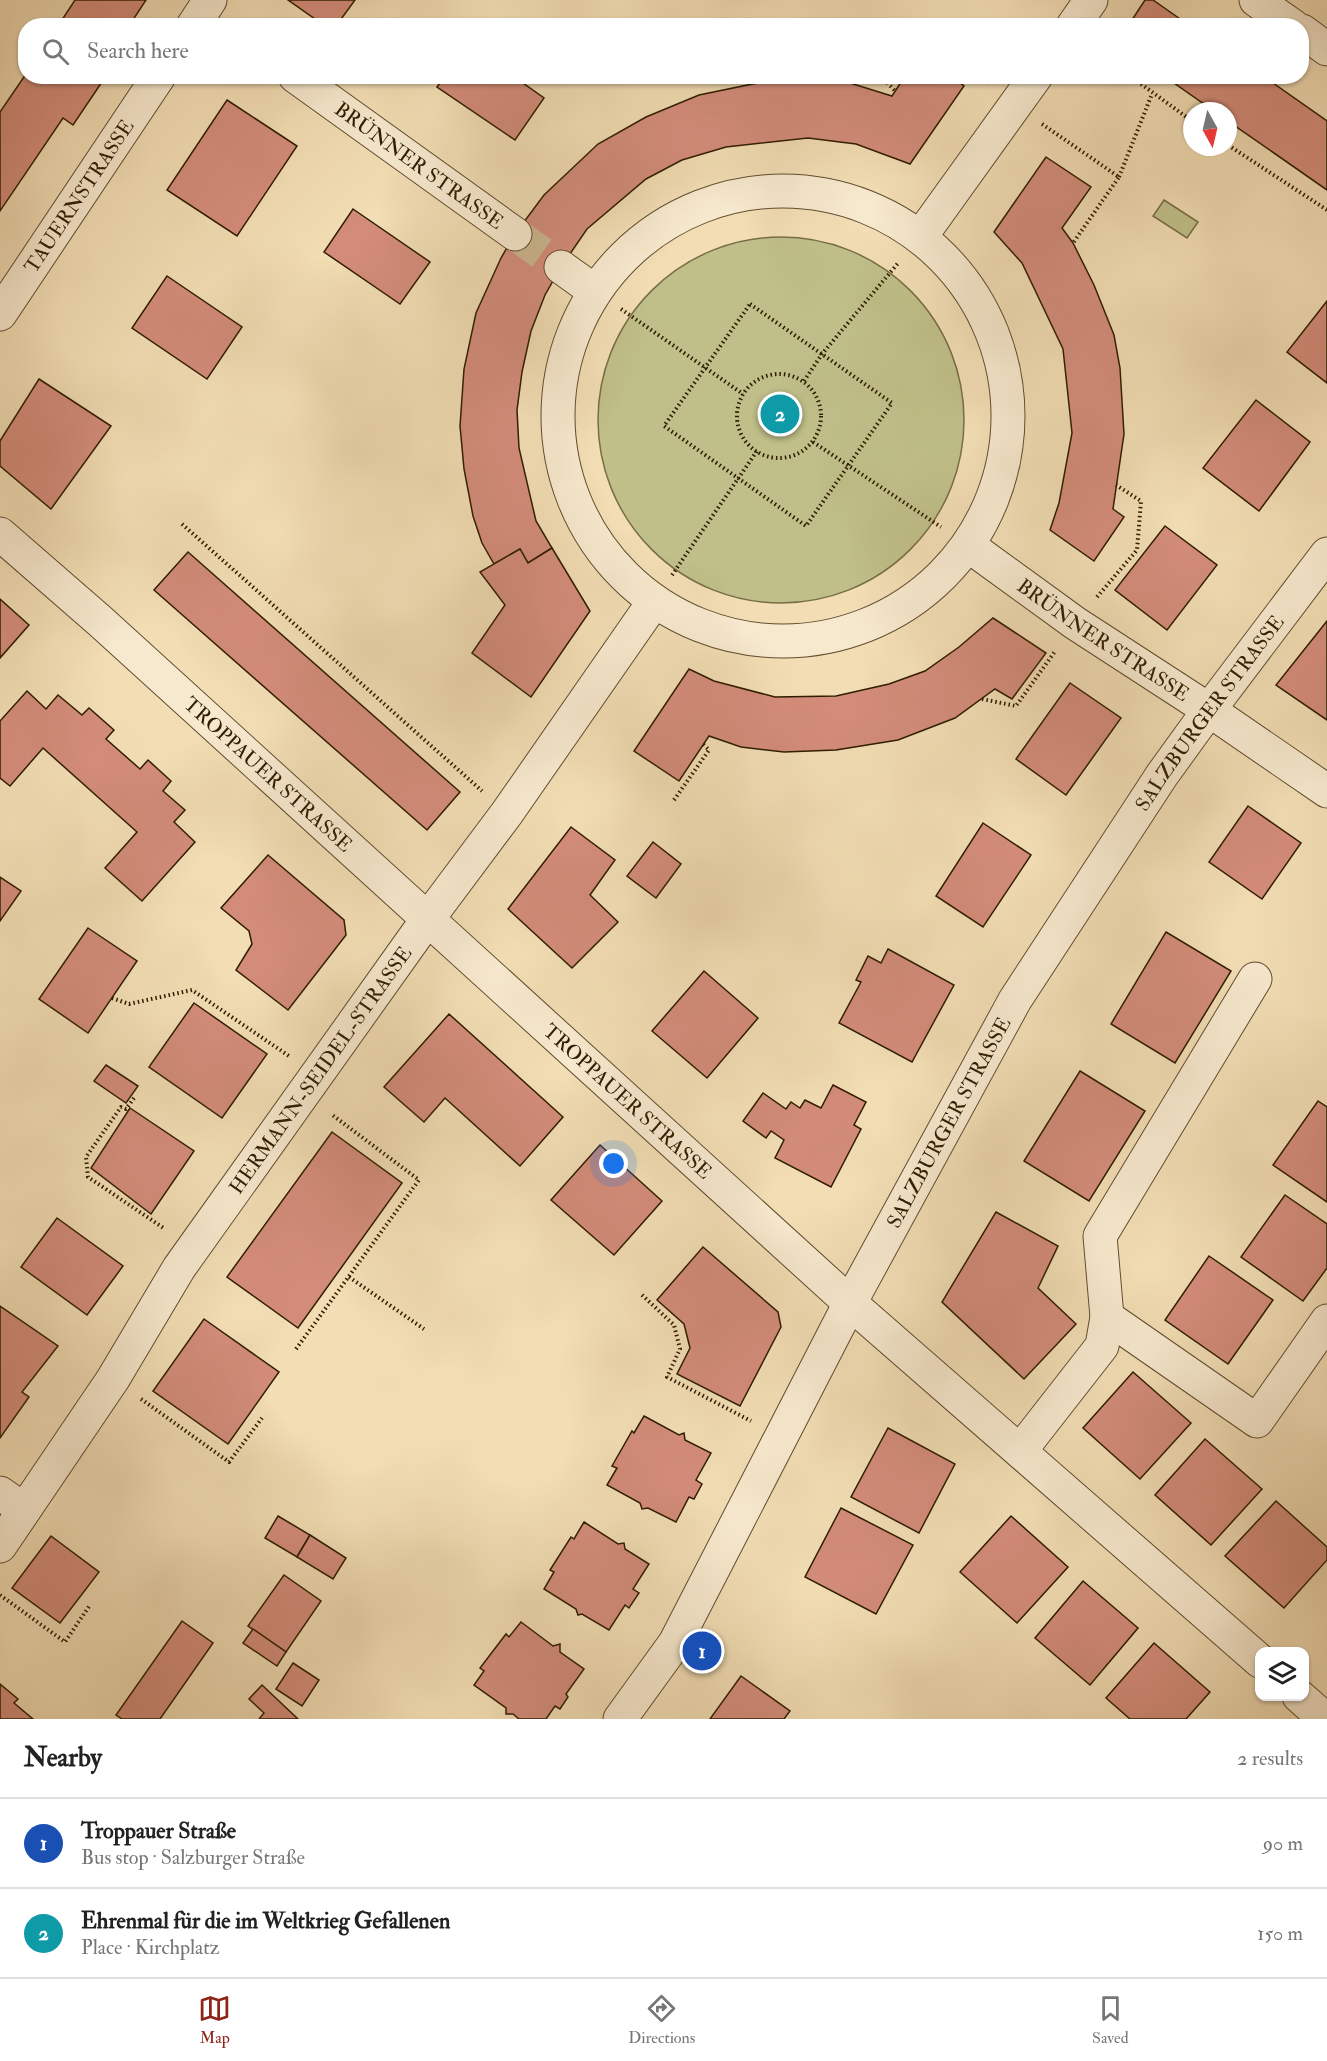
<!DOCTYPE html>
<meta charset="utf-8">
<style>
body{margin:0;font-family:"IM FELL Double Pica",serif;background:#f6f6f6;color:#222}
.controls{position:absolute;right:18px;bottom:18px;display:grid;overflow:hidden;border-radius:12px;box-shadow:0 2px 4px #0004}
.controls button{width:54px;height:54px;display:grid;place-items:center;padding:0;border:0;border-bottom:2px solid #e0e0e0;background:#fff;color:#222;font:30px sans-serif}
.compass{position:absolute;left:1183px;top:102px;width:54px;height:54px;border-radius:50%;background:#fff;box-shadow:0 2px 4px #0004;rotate:172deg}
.you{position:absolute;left:614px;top:1164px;width:21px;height:21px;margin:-15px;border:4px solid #fff;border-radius:50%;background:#1a73e8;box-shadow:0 0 0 9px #1a73e833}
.badge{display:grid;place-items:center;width:39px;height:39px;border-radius:50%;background:#8f2418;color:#fff;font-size:20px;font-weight:700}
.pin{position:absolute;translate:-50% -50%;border:3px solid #fff;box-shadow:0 2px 6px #0006}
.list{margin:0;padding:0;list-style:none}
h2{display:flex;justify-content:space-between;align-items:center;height:78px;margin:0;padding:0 24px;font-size:26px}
h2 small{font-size:20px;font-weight:400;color:#767676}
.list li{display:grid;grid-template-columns:39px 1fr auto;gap:18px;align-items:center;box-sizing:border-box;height:90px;padding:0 24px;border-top:2px solid #e0e0e0}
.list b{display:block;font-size:22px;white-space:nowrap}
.list p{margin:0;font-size:20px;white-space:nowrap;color:#767676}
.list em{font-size:20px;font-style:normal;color:#767676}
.icon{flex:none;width:33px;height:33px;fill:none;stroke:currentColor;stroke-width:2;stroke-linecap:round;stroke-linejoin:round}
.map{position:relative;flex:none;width:1327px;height:1719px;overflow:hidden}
.search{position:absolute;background:#fff;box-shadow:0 2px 4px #0004;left:18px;right:18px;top:18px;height:66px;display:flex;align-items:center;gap:15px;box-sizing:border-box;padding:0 21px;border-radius:24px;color:#767676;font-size:22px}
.sheet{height:258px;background:#fff}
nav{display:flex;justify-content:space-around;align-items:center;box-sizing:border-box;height:84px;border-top:2px solid #e0e0e0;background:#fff;font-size:16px;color:#767676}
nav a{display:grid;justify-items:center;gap:3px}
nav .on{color:#8f2418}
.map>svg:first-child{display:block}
.green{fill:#c0bf89;stroke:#786e45;stroke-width:1.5}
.building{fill:#d38c7a;stroke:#2f1c01;stroke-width:1.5}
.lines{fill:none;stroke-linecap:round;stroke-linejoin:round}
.minor-tunnel{stroke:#cbb690;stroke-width:33;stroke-dasharray:33 16;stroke-linecap:butt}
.minor-casing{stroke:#604c2e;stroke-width:35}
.path{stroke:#2f1c01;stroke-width:4;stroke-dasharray:1.5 3;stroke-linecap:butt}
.minor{stroke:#f7e9ce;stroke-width:33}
.labels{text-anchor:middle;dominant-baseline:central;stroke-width:4.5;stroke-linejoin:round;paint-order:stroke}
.street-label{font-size:20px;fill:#2f1c01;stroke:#f7e9ce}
</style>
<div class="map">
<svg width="1327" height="1719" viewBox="0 0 1327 1719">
<rect width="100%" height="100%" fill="#f2ddb4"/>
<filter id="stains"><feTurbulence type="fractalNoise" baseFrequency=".00333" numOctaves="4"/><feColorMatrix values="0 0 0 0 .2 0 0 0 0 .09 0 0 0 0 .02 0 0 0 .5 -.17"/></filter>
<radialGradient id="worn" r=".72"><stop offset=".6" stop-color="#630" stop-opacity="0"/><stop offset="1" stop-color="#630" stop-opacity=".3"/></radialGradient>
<g class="green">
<polygon points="1164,200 1198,222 1187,238 1153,216"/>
<circle cx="781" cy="420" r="183"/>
</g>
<g class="building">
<polygon points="75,0 146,0 129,26 58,26"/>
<polygon points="288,0 355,0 336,26 325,26"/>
<polygon points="1145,0 1153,0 1190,26 1128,26"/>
<polygon points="26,74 26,76 106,76 73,125 63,118 0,211 0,112"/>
<polygon points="445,76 513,76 544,98 515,140 437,87"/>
<polygon points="905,76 951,76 964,86 910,164 856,144 808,138 726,147 682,160 646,179 587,229 561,267 545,295 531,331 522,372 517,410 519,448 536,521 552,548 528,563 520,549 494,564 482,543 473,516 464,469 460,426 464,369 476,313 501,258 515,234 544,195 598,144 646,117 699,95 767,81 850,83 892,96"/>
<polygon points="1164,76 1263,76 1327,121 1327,190 1228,121 1228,111 1214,111"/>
<polygon points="227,100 297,146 237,236 167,190"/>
<polygon points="1046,157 1091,187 1062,228 1073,243 1094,285 1114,335 1120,368 1124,434 1113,509 1124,517 1094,561 1050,530 1059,503 1072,433 1063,349 1022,263 994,232"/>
<polygon points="353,209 430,262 400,304 324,252"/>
<polygon points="167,276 242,327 207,379 132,328"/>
<polygon points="1327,301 1327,383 1287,352"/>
<polygon points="39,379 111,426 51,509 0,466 0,441"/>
<polygon points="1256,400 1310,442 1259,511 1203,468"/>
<polygon points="1165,526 1217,565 1167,630 1115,590"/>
<polygon points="552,548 590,611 531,697 472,653 505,605 480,572 520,549 528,563"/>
<polygon points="188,552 460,792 427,830 154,590"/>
<polygon points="0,599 29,625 0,658"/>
<polygon points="993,618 1046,653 1012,699 995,689 955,718 898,740 836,750 784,752 741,747 709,736 679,781 634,751 689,669 714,681 775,697 836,696 889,684 925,671 959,647"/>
<polygon points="1327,621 1327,720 1276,685"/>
<polygon points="1070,683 1121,718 1066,795 1016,759"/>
<polygon points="27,691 46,709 58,695 82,715 89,708 114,730 106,739 140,769 148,760 171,781 163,791 185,810 174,822 195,842 142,901 105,868 137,832 43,748 10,786 0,778 0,721"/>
<polygon points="1248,806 1301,843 1262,899 1209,862"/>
<polygon points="983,823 1031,855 983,927 936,896"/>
<polygon points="571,827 615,860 590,895 618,922 572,968 508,909"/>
<polygon points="653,842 681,864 656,898 627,876"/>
<polygon points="268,855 344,920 346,935 288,1010 236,970 252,944 249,931 221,908"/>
<polygon points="0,877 21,891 0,921"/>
<polygon points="88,928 137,961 88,1033 39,999"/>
<polygon points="1166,932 1231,971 1175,1063 1111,1024"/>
<polygon points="888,949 954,985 912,1062 839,1023 861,982 856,980 868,956 881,963"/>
<polygon points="704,971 758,1018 707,1078 652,1031"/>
<polygon points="194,1003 267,1054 222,1118 149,1067"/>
<polygon points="449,1014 563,1117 520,1166 445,1098 424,1122 384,1087"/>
<polygon points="106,1065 138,1086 126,1103 94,1081"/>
<polygon points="1080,1071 1145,1111 1089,1201 1024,1161"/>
<polygon points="833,1085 866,1102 854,1125 861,1129 831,1187 775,1158 784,1140 771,1131 766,1138 743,1121 763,1093 786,1109 791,1102 800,1108 805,1100 821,1108"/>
<polygon points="1318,1101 1327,1107 1327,1202 1273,1165"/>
<polygon points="130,1108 194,1151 151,1214 91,1168"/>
<polygon points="332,1132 402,1183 298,1328 227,1277"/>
<polygon points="600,1145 662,1201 614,1255 551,1200"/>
<polygon points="1285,1195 1327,1224 1327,1268 1303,1301 1241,1257"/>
<polygon points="996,1212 1058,1246 1038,1288 1076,1324 1024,1379 942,1302"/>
<polygon points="57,1218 123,1266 87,1315 21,1267"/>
<polygon points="703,1247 778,1312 781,1327 740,1406 677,1374 690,1348 684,1324 657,1300"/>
<polygon points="1209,1256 1273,1300 1228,1364 1165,1320"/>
<polygon points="0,1306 58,1346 22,1392 29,1397 0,1438"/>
<polygon points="204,1319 279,1372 228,1444 153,1391"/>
<polygon points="1133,1372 1191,1423 1140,1479 1083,1428"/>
<polygon points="644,1416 679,1435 684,1433 685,1440 711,1453 696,1480 702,1484 694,1499 689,1497 676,1522 648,1508 642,1509 640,1503 607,1485 617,1468 612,1466 632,1431 634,1433"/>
<polygon points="888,1428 955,1464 919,1533 851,1497"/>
<polygon points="1205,1439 1262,1489 1211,1545 1155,1495"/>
<polygon points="1276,1501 1327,1547 1327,1560 1284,1608 1225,1556"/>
<polygon points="841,1508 913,1545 876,1614 805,1577"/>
<polygon points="278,1516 310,1535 297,1557 265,1538"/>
<polygon points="1011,1516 1068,1567 1017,1623 960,1572"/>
<polygon points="584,1522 618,1544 624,1543 625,1549 649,1564 633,1589 639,1593 629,1608 625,1605 609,1630 582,1614 578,1615 576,1609 544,1589 554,1572 550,1570 571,1537 574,1539"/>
<polygon points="310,1535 346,1558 333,1579 297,1557"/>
<polygon points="51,1536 99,1572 60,1623 12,1588"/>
<polygon points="284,1575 321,1601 286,1652 248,1626"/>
<polygon points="1083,1581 1138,1628 1090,1685 1035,1638"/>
<polygon points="182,1621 213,1643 160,1719 122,1719 116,1715"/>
<polygon points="521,1622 553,1646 560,1644 560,1652 584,1669 566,1694 568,1697 560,1709 555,1706 546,1719 519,1719 513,1714 506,1714 506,1708 474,1685 484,1671 480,1668 506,1634 509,1637"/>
<polygon points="253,1629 286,1652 277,1666 243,1643"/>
<polygon points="1154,1643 1210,1692 1186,1719 1130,1719 1106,1698"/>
<polygon points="293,1663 319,1680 302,1706 276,1689"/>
<polygon points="741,1676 790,1711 784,1719 710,1719"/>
<polygon points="0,1684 18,1699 14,1703 33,1719 0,1719"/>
<polygon points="262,1685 298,1719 259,1719 264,1713 249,1699"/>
</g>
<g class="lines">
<polyline class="minor-tunnel" points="515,234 561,267"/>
<g class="minor-casing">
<g id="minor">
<polyline points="1256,0 1293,26"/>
<polyline points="193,26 210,0"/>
<polyline points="1073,26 1091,0"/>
<polyline points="1302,31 1327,49"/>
<path id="s1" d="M295,76l220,158"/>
<circle cx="783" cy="416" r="225"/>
<polyline points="921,236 1036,76"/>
<polyline points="561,267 593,290"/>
<path id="s2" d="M0,314l159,-238"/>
<path id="s3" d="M0,534l100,87 750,682 410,358"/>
<path id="s4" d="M969,546l106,77 134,87 118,81"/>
<polyline points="1107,1317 1257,1421 1327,1321"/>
<polyline points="1020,1451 1102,1346 1107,1317 1100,1236 1255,979"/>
<polyline points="0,1493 24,1510"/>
<path id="s5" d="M0,1546l113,-167 66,-111 248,-348 80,-107 146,-210"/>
<polyline points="1299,1696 1325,1719"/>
<path id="s6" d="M620,1719l55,-76 175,-340 165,-303 147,-225 47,-65 118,-156"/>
</g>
</g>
<g class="path">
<polyline points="881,76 895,91"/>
<polyline points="977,76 988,84"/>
<polyline points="1130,76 1192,121"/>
<polyline points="1042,124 1119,177 1073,243"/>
<polyline points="1228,145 1327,210"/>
<polyline points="1119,177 1152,94"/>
<polygon points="750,304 892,403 806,526 664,426"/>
<polyline points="621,309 743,394"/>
<circle cx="779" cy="416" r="42"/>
<polyline points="804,381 822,354 899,262"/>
<polyline points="813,442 941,527"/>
<polyline points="182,524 482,791"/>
<polyline points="672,575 757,451"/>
<polyline points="1097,597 1137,550 1141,501 1116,485"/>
<polyline points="982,699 1016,706 1056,650"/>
<polyline points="674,800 709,750 703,744"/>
<polyline points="112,998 129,1004 192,990 289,1056"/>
<polyline points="134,1098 126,1109 121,1107 86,1157 88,1177 165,1229"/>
<polyline points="349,1277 424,1329"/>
<polyline points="642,1295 674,1325 680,1349 667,1377 751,1421"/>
<polyline points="296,1349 419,1180 331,1114"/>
<polyline points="141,1399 229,1462 262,1418"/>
<polyline points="0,1595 65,1642 90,1605"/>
</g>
<use href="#minor" class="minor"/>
</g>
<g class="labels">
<g class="street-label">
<text stroke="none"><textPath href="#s1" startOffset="153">BRÜNNER STRASSE</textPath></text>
<text stroke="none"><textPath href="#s2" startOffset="142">TAUERNSTRASSE</textPath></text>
<text stroke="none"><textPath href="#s4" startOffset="164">BRÜNNER STRASSE</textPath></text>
<text stroke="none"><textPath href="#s6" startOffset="1168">SALZBURGER STRASSE</textPath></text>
<text stroke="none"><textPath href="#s3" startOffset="360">TROPPAUER STRASSE</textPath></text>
<text stroke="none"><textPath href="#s5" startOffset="574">HERMANN-SEIDEL-STRASSE</textPath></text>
<text stroke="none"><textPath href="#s3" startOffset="846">TROPPAUER STRASSE</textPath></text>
<text stroke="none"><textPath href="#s6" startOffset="682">SALZBURGER STRASSE</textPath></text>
</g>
</g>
<rect width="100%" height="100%" filter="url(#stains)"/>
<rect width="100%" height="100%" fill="url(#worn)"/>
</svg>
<div class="controls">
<button><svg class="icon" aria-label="layers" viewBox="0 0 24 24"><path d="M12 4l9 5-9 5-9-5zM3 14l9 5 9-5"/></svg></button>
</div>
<svg class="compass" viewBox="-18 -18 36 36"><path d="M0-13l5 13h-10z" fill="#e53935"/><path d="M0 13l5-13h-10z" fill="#767676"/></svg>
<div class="you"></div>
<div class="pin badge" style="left:702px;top:1651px;background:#1a4fb4">1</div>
<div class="pin badge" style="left:780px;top:414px;background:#0f9aa8">2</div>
<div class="search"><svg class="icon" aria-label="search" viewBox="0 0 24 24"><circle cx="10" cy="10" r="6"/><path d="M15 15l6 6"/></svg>Search here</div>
</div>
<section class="sheet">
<h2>Nearby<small>2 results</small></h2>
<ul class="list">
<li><span class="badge" style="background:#1a4fb4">1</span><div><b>Troppauer Straße</b><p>Bus stop · Salzburger Straße</p></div><em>90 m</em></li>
<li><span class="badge" style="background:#0f9aa8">2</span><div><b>Ehrenmal für die im Weltkrieg Gefallenen</b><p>Place · Kirchplatz</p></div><em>150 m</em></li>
</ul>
</section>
<nav>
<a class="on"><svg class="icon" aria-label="map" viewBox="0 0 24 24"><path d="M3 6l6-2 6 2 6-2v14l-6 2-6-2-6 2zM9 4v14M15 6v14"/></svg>Map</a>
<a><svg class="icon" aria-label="directions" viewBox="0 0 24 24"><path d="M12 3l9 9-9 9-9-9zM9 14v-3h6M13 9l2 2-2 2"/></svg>Directions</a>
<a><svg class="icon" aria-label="saved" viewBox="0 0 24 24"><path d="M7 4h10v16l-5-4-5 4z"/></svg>Saved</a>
</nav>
